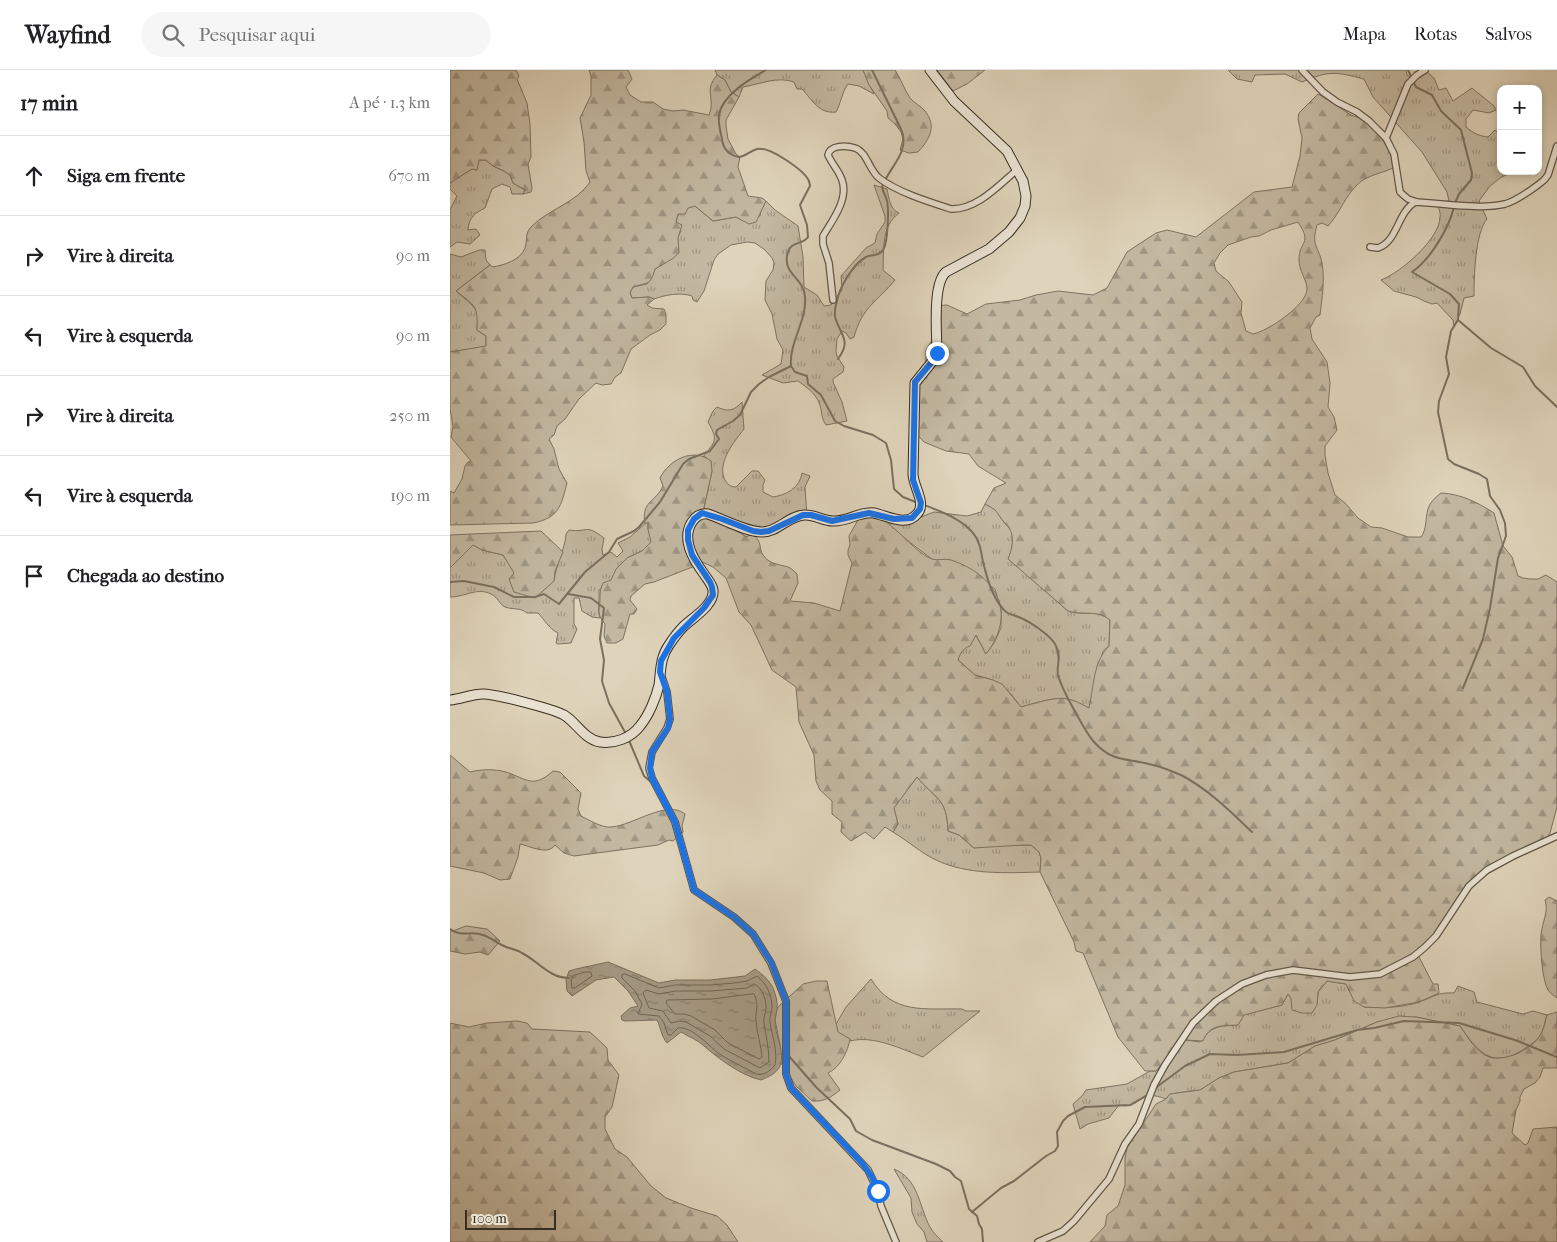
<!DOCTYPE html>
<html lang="pt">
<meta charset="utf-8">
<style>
body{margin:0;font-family:"IM FELL French Canon",serif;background:#f6f6f6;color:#202124}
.controls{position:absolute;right:15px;top:15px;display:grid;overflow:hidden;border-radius:10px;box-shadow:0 2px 8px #0003}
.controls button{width:45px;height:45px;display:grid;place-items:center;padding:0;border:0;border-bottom:1px solid #e0e0e0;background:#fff;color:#202124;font:25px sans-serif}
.scale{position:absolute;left:15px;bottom:12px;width:91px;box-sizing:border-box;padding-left:5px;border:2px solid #382e22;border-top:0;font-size:14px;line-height:18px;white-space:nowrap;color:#382e22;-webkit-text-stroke:4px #eae3d3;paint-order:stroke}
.stop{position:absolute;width:15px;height:15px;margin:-11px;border:4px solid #1a73e8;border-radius:50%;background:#fff}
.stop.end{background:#1a73e8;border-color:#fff;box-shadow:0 1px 5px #0008}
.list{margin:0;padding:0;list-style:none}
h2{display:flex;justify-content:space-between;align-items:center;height:65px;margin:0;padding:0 20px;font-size:21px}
h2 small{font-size:16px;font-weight:400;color:#757577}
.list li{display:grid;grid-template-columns:32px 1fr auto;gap:15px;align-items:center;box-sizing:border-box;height:80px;padding:0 20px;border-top:1px solid #e0e0e0}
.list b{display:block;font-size:19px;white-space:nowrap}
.list em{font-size:16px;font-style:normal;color:#757577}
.icon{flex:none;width:28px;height:28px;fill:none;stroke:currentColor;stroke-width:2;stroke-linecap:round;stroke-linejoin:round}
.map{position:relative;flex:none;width:1107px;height:1172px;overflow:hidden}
header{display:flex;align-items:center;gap:30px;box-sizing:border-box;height:70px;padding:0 25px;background:#fff;border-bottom:1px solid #e0e0e0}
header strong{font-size:24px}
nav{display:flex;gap:28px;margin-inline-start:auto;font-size:18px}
.search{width:350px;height:45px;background:#f6f6f6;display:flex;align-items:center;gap:12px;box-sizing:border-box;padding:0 18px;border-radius:28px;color:#757577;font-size:19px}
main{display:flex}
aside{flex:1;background:#fff}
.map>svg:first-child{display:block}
.grass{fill:url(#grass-tufts);stroke:#7e7362}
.forest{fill:url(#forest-firs);stroke:#7e7362;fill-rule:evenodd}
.water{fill:url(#water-ripples);stroke:#7a705f}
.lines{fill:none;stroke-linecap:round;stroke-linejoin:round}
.shore{stroke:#6f6554;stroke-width:1}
.stream{stroke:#7a705f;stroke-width:2}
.street-casing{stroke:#625848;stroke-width:8}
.secondary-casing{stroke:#382e22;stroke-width:11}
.street{stroke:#eae3d3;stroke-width:5.5}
.secondary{stroke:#eae3d3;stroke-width:9}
.route{stroke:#1a73e8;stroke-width:6}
</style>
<header>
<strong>Wayfind</strong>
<div class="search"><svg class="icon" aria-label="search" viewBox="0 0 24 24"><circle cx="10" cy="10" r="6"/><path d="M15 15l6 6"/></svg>Pesquisar aqui</div>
<nav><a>Mapa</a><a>Rotas</a><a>Salvos</a></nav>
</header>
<main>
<aside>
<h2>17 min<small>A pé · 1.3 km</small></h2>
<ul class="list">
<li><svg class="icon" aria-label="ahead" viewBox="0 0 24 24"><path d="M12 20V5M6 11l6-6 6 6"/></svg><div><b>Siga em frente</b></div><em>670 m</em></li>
<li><svg class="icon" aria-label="right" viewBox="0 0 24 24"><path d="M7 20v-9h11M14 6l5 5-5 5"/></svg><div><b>Vire à direita</b></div><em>90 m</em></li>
<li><svg class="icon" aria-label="left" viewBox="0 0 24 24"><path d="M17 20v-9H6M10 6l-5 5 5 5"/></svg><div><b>Vire à esquerda</b></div><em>90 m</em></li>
<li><svg class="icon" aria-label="right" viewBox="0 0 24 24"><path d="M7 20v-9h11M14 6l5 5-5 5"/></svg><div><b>Vire à direita</b></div><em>250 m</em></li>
<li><svg class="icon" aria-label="left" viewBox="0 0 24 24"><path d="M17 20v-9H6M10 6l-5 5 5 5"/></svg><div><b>Vire à esquerda</b></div><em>190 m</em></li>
<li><svg class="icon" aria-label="arrive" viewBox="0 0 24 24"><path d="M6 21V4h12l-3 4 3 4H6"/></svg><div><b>Chegada ao destino</b></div></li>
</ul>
</aside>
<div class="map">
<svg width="1107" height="1172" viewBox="0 0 1107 1172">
<defs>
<pattern id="grass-tufts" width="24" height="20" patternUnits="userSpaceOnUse" patternTransform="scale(1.25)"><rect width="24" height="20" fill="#c3b8a1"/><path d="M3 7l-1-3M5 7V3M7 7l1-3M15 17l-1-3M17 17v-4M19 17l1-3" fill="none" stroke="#9f9683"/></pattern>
<pattern id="forest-firs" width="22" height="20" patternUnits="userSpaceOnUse" patternTransform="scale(1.25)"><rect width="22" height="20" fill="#c3b8a1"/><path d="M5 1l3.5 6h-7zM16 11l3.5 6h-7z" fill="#9f9683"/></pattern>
<pattern id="water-ripples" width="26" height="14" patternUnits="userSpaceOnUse" patternTransform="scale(1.25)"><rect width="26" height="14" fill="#a69c87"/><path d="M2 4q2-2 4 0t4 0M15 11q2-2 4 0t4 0" fill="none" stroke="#88806e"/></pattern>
</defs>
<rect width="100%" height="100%" fill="#dfd4bb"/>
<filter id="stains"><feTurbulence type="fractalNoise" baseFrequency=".004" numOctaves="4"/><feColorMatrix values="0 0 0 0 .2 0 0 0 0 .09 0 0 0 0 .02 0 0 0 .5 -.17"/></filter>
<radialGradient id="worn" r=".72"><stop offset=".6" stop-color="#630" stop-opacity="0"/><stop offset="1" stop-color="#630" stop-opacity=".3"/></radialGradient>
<g class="grass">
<path d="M265,0h148l11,24 -15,-8 -11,-2c-6,8 -7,19 -12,28 -17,2 -23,-11 -34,-23h-5l-3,-7c-16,-6 -34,2 -51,5l-4,10 -8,-5 -6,-12 -8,-5z"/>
<path d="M778,0h178l1,5 6,4 14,-7 7,6 5,12 7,-2 7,13 19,-13 22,18 2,4 -7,3 -16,-3 -7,9v8c7,6 13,9 22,10l7,-7 6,5v36h13l-14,7 -10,8 -11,15 8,18c-12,14 -13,58 -13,77l-10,2 -4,16 -6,13 -1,-7 -16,-17 -5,1 -8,-3 -8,-4 -22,-6 -13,-11c19,-7 59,-41 59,-63 1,-4 -2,-10 -3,-15l12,-1 -2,-9 -25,-40 -49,-55 -9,-18c-28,-7 -34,-9 -62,3l-17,-8 -30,1 -3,7 -15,-3z"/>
<path d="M28,90h8l7,6 11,5 6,4 3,8 12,7 -2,4h-11l-2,-7 -8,-3 -10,5 -7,19c-10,5 -16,9 -17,22l8,-1 4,6 -10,9 -13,-2 -7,5v-37l7,-14 -7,-7v-6l22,-14 5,1z"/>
<path d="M424,115l13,4c2,9 3,21 12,24 -18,13 -15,37 -16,57l12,10c-18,22 -33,27 -41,57l-4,2 -4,-6 -4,-2 -5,8 -1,12 1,5 7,11 -1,5 -10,7v3l9,20 5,19 -21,4c-4,-6 -4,-9 -5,-16 -3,-14 -12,-20 -23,-28l-15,2 -21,-8 19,-11 2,-14 -6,-11 -5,-25 -7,-14 1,-19 7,-11 1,-7 -2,-5 -7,-8 -10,-7 -8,-1 -16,3 -13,9 -4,6 -10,31 -7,11 -4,-2 -1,-4c-12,-4 -27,-1 -38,3l-5,-2 -17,1 -2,-5 3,-6 14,-3 8,-15 7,-4 19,-34 -5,-9 2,-8 10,-6 7,-2 18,15 23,-4 6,3 18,-4 1,-7 5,-8 9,9 23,16 5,31 1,30 13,8 7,11 7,-1 11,-15 -1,-14 25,-28 9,-5 2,-9 8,-12v-6z"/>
<polygon points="29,180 35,180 36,190 40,195 6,221 22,235 28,243 27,260 36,266 36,277 0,282 0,184 11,187"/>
<path d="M292,332l2,27c-10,13 -26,32 -20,49 3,6 6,9 12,9l16,-16h6l7,9 -2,5v7l10,5c13,-2 27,-9 29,-24l8,3 -5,11 2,30 -30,13 -4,4 -3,-1 -24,4 -11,-8 -33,-12 10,-46 -6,-14h-3c12,-16 16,-16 5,-35l5,-11 4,-4c11,5 17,4 25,-5z"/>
<path d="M535,434c15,7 10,7 19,18 2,3 4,4 6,6 5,8 2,22 -1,31l59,52c16,5 29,-2 42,9l-1,26 -6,5 -14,57c-6,-3 -14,-7 -22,-9 -10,-3 -34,5 -46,8l-10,-13 -18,-14 -18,-5 -17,-15 1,-5 17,-20 10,19 8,-11 7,-15v-18l-6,-21 -39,-27 -7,-2h-16l-47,-36 19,-1 29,-11 33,4 14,-4z"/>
<path d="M198,451v8l4,13 -10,9 -15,7 -16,22 -12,10c1,10 -2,19 1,28l-8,-1 -10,-6 -3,-13h-5v26l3,5 -6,14 -13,1 -2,-1 2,-10c-10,-5 -13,-13 -20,-20h-11c-7,-6 -14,-3 -22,-6 -6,-3 -7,-10 -14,-13 -14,-7 -26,3 -41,3v-29l22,-24 10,6 21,5 12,18 39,8c2,-17 11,-31 12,-47l3,-4c20,3 15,-7 35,8l-2,11 1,6 8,-3 6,5 6,-6 -5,-8 12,-6z"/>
<path d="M467,707c18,23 30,19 31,54l11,4 15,13 8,-2 49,-1 8,7 2,6 -1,14c-34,1 -73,3 -104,-12 -15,-7 -28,-19 -43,-28l5,-8 -5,-16z"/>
<path d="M421,909c22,36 53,29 91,30l4,2h14l-57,46c-22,-8 -49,-22 -73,-16v-2l-12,-6 -2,-9 10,-17z"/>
<path d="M877,911l19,3 3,7 15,16c18,1 38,1 55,-5 14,-5 19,-10 35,-9l4,-7 16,6 3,10 46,12 10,-3 14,4c-2,6 -3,15 -7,21 -4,6 -13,11 -19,15 -30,18 -44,0 -61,-25l-44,-9 -39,5 -42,18 -20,6 -27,17 -54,9 -15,6 -19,12 -30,4 -4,5c-6,-2 -11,-4 -17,-3 -13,3 -14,13 -30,9l-10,13 -21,6 -8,5 -7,-25 9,-8 4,-6 41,-6 23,-13h6l17,-20 13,-11 14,2c12,-16 18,-16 38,-17l5,-10 39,-10 6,-11 3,4 26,6 1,-12z"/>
<path d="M444,1099c25,10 25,38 36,58 3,6 8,10 13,15h-16l-3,-10 -7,-8 -5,-12 -1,-14z"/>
</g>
<g class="forest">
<polygon points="0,0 66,0 69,6 67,9 77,33 80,54 81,87 78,94 82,118 81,122 73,124 75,120 63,113 60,105 54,101 43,96 36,90 29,90 27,100 22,99 0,113"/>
<path d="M139,0h39l4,9 -6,8 4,8 11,7h12l10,7 10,2 10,-1 26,5c7,-19 -6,-23 8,-40l8,5 6,12 8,5 -13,23v6l2,13 8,15 4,3 -2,10 10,29 14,2 4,3 -10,21 -7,2 -13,-7 -23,4 -18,-15 -7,2 -3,6h-7l-2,8 6,3 -4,13 1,15 -7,6 -17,10c-5,17 -7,13 -22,18l-3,6 2,5 17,-1 5,2 -7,6 5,3 12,1 2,5v10l-6,6 -10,5 -19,14 -10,24 -6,4 -4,7 -9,1 -6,-2 -17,16 -14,20 -8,7 -3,9 -5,4 5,10 5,20 8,14c-6,23 -8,35 -34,40l-83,2v-34l4,2 8,-14 3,-13 3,-4 3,-1 -20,-24 2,-11 -3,-17v-57l36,-6v-10l-9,-6c1,-25 -2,-24 -21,-39l34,-26 3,2c11,-2 28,-7 32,-19 3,-9 -1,-14 7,-22 17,-17 44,-23 58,-44l-4,-11 -2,-29 -4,-24 11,-23v-19z"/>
<path d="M413,0h32c6,9 9,19 15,28 4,5 11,8 15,13 12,15 5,28 -7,41l-9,1 -9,-3 3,-11 -2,-7 -6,-8 -7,-6 -1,-7 -18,-26z"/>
<polygon points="487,0 535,0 517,14 503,21"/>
<path d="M868,24c12,7 22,14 33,21 4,2 8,2 11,4 16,10 28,30 33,48 -11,6 -28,8 -37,17 -13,12 -18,29 -30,42l-6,-3 -5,2c-6,21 1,20 5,38 3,17 0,35 -2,52l-4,2 -6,11 2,11 15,23 3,21 -2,24 6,10 3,13 -12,16v9l3,18 7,22 10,8 13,15 13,9 11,1 26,9h13c6,-8 4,-18 7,-28 2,-7 8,-12 13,-16 20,1 36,9 53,20l9,33 9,11 6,19 5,2 7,1h8l8,-4 11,7v225l-7,26 -3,5 -10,9 -53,29 -15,15 -27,41 -24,23 15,29h5l1,9 -20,9 -34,6 -21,-1 -10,-6 -8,-17 -19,-3 -9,11 -1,13 -5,8h-10l-10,-3 -1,-12 -3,-4 -6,11 -38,10 -6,10c-17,1 -28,-1 -35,16l-17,-1 -13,11 -17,20h-11l-27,-34 -35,-84 -7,-2 -2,-9 -34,-70 1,-14 -2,-6 -8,-7h-8l-49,3 -15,-13 -11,-4c-1,-34 -13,-32 -31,-54l-23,31 4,16 -5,8 -8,-5 -11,12 -9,-7 -14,9 -10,-9 1,-10 -10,-8v-13l-12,-11 -4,-9 -2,-26 -15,-33 -3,-35 -24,-17 -21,-45 -12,-13 -13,-34 -13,-11 -13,-6 -5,5 -41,16 -9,2 -14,12 -1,4 7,9 -3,5h-4l-7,25 -7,4h-9l-3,-7 1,-12c-8,-9 -6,-13 -5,-24 0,-7 0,-11 3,-17l8,-3 5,-11 11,-11 15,-7 9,-9 -3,-13v-7l-3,2c-4,-23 10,-21 18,-38l-3,-8c9,-18 33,-31 51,-17l1,10 -10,46 33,12 11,8 7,-3c10,9 5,13 10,21 6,9 15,9 25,12 3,1 6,4 9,7l1,9 -8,18 24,2 26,8 12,-48 -4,-8v-5l2,-5 -1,-9 10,-18c3,-1 8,-2 11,-3 18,0 44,38 62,44 5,2 13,-1 19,1 45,15 67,53 35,94l-10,-19 -6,11c-7,2 -10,8 -12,14l17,15 18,5 9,4 19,23c11,-3 36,-11 46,-8 8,1 16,6 22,9 5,-22 4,-46 20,-62l1,-26c-13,-11 -26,-4 -42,-9l-60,-52c4,-9 7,-23 1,-31 -1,-2 -4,-4 -5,-6 -9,-11 -5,-11 -19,-18l9,-16 12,-5 -28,-17 -9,-12 -23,-3 -22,-9 -15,-16 2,-8v-25l15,-30v-13l8,-13v-31l13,-1 20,9 19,-10 34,-4 16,-5 22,-4 35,4 14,-7 20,-36 29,-19 11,-3 29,7 58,-45 38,-5 8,-31 2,-18 -4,-19 1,-6zM848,152c15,23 1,18 1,38 0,11 8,20 8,29 0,16 -39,42 -54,45l-7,-3 -5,-18 1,-11 -13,-20 -13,-11 -2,-8 6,-10 8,-8 23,-8 8,-1 12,-6z"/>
<polygon points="91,461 113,482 105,501 104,511 85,528 64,522 59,509 64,503 53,485 32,480 23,475 0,498 0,465"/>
<path d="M0,685l20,17c12,-3 25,-3 36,0 21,7 27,17 47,-1l7,1 21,21 -3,16 3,7c8,4 21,12 30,11 21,-1 56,-28 74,-13l-3,12 1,6 -10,9 -4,-1 -11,5 -84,11 -10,-3 -9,-8c-7,11 -25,1 -35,-1l-2,13 -8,22 -10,1 -16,-7 -34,-7z"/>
<path d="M1099,827l8,4v97c-3,-2 -7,-5 -9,-8 -6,-11 -8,-42 -7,-55 1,-13 8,-23 4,-35z"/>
<polygon points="16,856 37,859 50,871 38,885 30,882 15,884 0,881 0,862"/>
<path d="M366,911h11l11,51 12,7c-2,12 -10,29 -22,34l12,17c-9,7 -15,12 -28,11l-16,-15 -15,-23 -1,-19 -5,-24 2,-12 26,-24z"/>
<path d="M1107,942v56h-14l-3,9 -5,6 -11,6 -4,8v4l-4,9 -4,23 13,12 3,-2 5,-14 24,-2v115h-467l15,-16 2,-11 11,-9 7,-21v-27l2,-10 29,-44 10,-5 4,-5 30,-4 19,-12 15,-6 54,-9 27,-17 20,-6 42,-18 22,-6 17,1 44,9c7,10 16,26 29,31 16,5 41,-7 50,-20 5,-6 6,-16 8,-22z"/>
<polygon points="67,951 77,953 82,959 140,962 157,978 158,990 169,1005 162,1037 155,1047 155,1059 165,1079 177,1087 201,1116 216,1128 241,1138 267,1146 277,1155 288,1172 0,1172 0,953 19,957 37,953"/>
</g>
<path class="water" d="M158,892l51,21 16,-3h35l35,-4 10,-7c7,5 13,10 17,17 3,6 6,16 5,22 0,4 -2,8 -2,12 -1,14 11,32 5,46 -4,8 -12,11 -19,14 -19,-4 -42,-21 -57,-34 -6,-6 -15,-9 -23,-14l-14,11c-6,-7 -6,-15 -10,-23l-32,1 -3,-1 -1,-4 9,-8 8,-2 -10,-15 -14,-14 -18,3 -24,16 -5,-5 -1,-11 3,-9 7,-2z"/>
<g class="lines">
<g class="shore">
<polygon points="135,902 141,902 142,906 125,918 122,918 121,910 123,906"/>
<path d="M175,904l34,14 16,-3h35l24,-2 13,-2 10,-5c9,7 15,19 15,31 0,5 -3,10 -2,15 2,14 8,29 5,43 -5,6 -11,11 -19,9 -12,-7 -24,-12 -35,-19 -12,-8 -28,-29 -43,-27l-7,7h-3l-4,-12 -5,-7 -21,-2 4,-10 -7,-13 -13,-13v-3z"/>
<path d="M304,914c8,3 12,15 12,23 0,6 -3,10 -2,16 2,13 5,25 5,39l-9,6 -36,-19 -14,-13 -24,-14 -6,-1 -9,2 -8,-12 -14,-3 -6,-15 3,-3 13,4 17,-3h35l36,-3z"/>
<path d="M304,924c6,12 1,16 2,27 1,13 5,24 6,36l-3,2 -31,-16 -13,-13 -24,-14 -7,-2h-9l-9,-11 1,-3 45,-1z"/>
</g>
<g class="stream">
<path d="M316,0c-16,9 -44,25 -47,45 -1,8 1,16 3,24 1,10 7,16 17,18 7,-1 11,-6 18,-8 12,-3 47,21 52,32l1,5 -10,19 7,20 1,12c-5,8 -17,4 -20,15 -7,22 16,25 17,45 2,24 -16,45 -14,69"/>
<polyline points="958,0 966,17 982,25 991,41 1011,60 1022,103 1021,110 1009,124 1005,133"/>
<path d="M1004,137c-5,21 -24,53 -42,65l38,22 9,10 -1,16 -7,11 -5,26 3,17 -10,27 -1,11 10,47 6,5 25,10 8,5 3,17 10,14 5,13 1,13 -8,22 -8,50 -7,31 -20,49"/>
<polyline points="1008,250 1041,278 1073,297 1085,316 1107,337"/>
<path d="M388,289c13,-18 4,-22 -2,-39 -2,-5 -1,-13 1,-19 2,-13 16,-37 29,-44 5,-3 13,0 17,-7 5,-7 6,-40 4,-49 -1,-5 -4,-9 -5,-14 7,-20 29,-35 19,-58l-29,-59"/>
<polyline points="341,296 345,302 357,306 358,314 371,325 385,351 394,356 423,365 436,373 441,390 444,419 453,427 468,433"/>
<path d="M474,435c16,6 38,14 49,28 7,8 8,19 10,29 4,16 9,35 21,48 4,5 11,5 17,8 9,4 31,18 35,28 6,13 0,19 2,29 3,13 28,58 36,67 18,20 32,16 55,22 11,2 22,7 32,11 27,14 49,36 71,57"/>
<polyline points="0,512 14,511 44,517 64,527 85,527 94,524 109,534 135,502 159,482 167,469 184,461 189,457 210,432 233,394 239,389 260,381 269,369 266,364 267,360 283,351 290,345 301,322 309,314 319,307 341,296"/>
<polyline points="118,524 141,528 154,538 150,569 154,590 152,611 159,633 176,664"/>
<polyline points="178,668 194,706 201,712"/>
<path d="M0,859c13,9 21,1 33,6 7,2 14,8 21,11 6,3 12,3 18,7 16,8 27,25 47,25"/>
<polyline points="338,985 366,1017 400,1049 406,1061 422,1070 486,1094 500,1101 505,1107 511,1111 519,1139 527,1146 529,1154 532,1159 533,1172"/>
<polyline points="704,1019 735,996 760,984 787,985 834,982 907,960 924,958 954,951 1009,953 1065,970 1107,987"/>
<polyline points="522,1142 551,1118 564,1111 596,1086 605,1081 608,1076 607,1062 613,1051 618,1046 635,1037 680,1035 699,1024"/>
</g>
<g class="street-casing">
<g id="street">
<polyline points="852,0 873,22 887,32 907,42 919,51 936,68 944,84 950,122 958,129 967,132"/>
<polyline points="936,68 958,14 967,5 975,0"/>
<path d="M920,177l8,1c20,-7 19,-35 37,-46 27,1 64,8 90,2 11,-3 31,-17 39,-24l4,-5 9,-29"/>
<path d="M383,230l-4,-37 -6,-19v-8c9,-15 26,-37 19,-56 -3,-9 -10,-16 -14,-25 2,-10 18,-10 27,-7 12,4 14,22 24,30 18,14 50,24 72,31 26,1 48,-24 67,-40"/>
<polyline points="212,607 217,622 220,649 217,658 202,682 199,698 202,708 225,752 244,820 284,847 303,864 321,893 336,931 336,1004 341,1018 418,1100 428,1121 431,1136 446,1172"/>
<polyline points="588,1172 613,1161 624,1151 659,1109 675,1074 689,1054 704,1015 715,995 743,953 766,931 792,914 816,905 843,900 900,907 930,904 963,887 974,878 986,866 1019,816 1037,800 1063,786 1107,766"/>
</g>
</g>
<g class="secondary-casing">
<path id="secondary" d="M0,630c11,-1 22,-6 33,-6 13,0 70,15 81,21 12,7 21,25 36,27 15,2 31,-4 40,-16 9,-11 16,-28 19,-41 2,-15 1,-27 10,-40 4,-6 8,-12 14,-18 9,-9 32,-22 30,-37 -1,-6 -6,-11 -9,-16 -11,-15 -23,-35 -12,-52 4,-6 9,-9 16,-8 15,5 38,18 54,18 16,0 26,-16 42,-17 10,-1 19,6 29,6 14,1 27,-10 41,-8 14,3 32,14 43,1 10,-10 -4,-28 -4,-40l2,-91 21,-26 1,-4c0,-18 -5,-69 9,-81l43,-23 20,-17 11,-14 5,-12 1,-10 -3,-15 -16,-30 -53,-50 -24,-31"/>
</g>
<use href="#street" class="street"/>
<use href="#secondary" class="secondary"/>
</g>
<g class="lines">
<polyline class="route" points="428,1121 422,1107 412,1093 341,1018 336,1004 336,931 321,892 303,864 284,847 244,820 225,752 202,708 200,698 202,682 218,658 220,649 217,622 210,602 211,591 224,568 254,538 263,525 262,517 260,512 242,485 238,470 238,460 244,449 252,443 272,449 303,461 311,462 319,461 353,445 361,445 382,451 419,443 444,449 462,448 470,439 471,433 463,410 465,312 486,287 487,283"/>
</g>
<rect width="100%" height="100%" filter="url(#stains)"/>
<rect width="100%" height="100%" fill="url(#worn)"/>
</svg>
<div class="controls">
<button>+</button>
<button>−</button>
</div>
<div class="scale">100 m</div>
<div class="stop" style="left:428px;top:1121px"></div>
<div class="stop end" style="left:487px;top:283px"></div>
</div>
</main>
